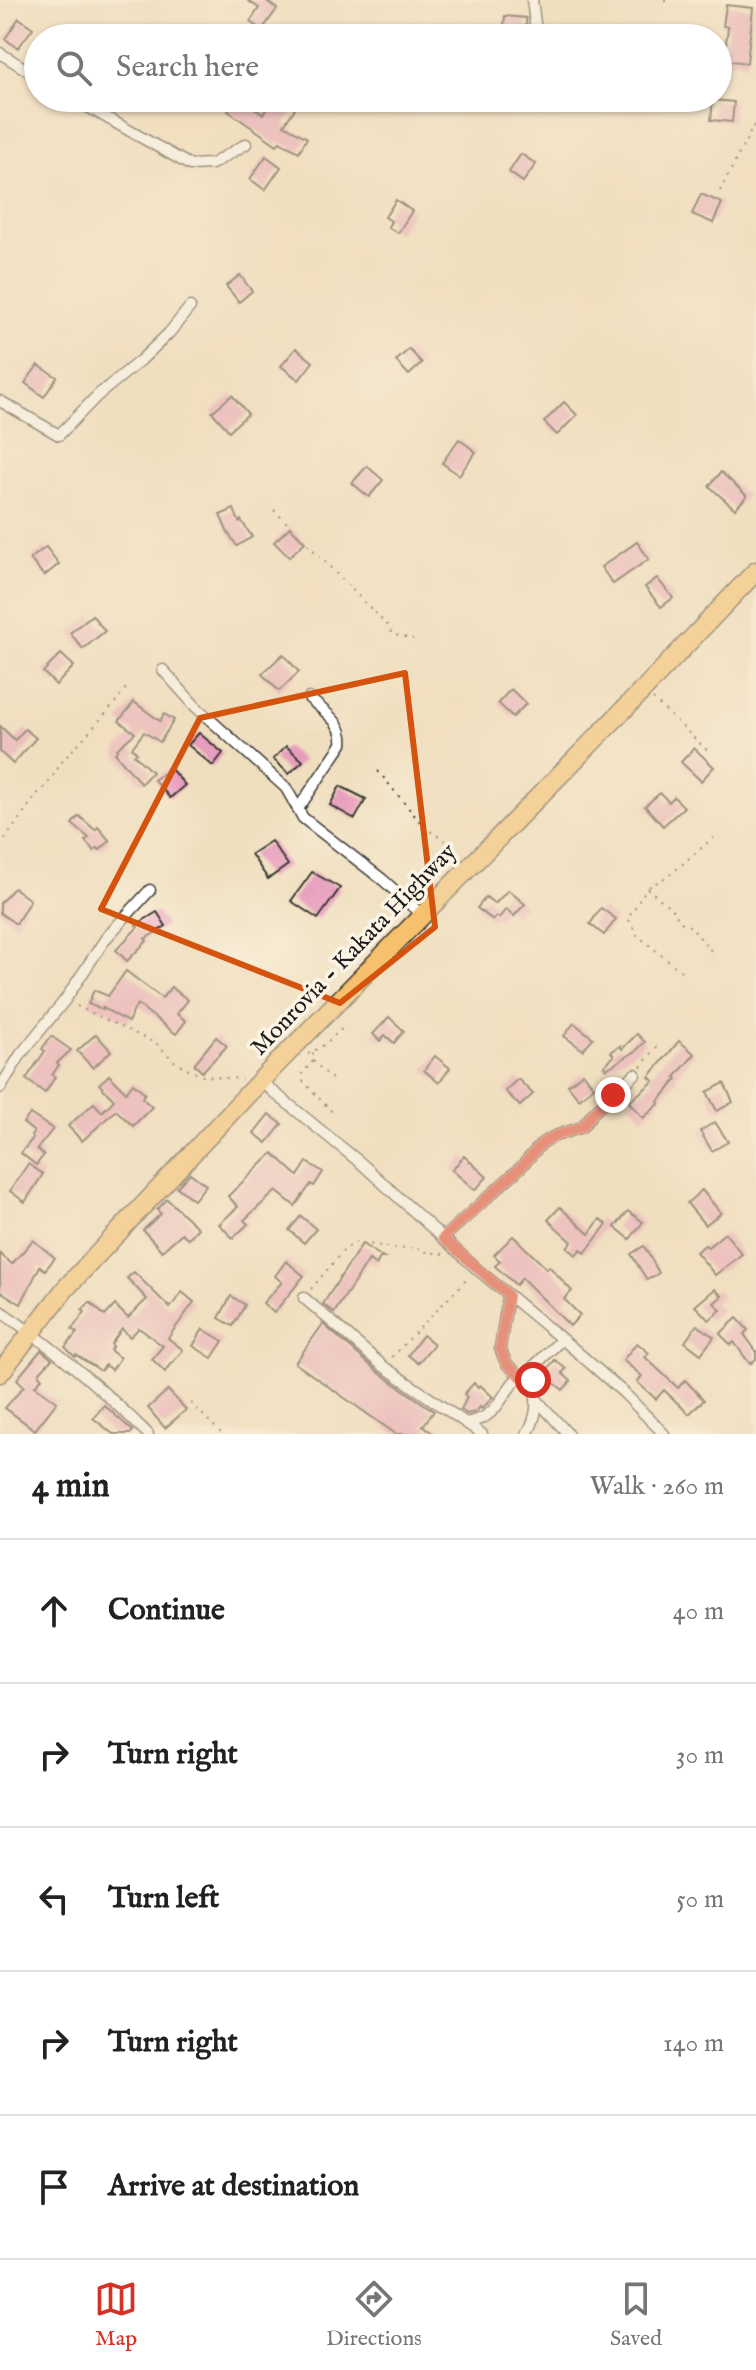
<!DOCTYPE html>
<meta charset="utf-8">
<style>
body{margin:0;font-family:"IM FELL English",serif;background:#f6f6f6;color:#222}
.stop{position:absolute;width:24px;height:24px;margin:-18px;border:6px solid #d93025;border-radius:50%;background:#fff}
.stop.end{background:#d93025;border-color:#fff;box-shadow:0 2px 8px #0008}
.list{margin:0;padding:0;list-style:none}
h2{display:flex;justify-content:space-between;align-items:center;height:104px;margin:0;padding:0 32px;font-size:34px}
h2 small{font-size:26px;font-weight:400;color:#767676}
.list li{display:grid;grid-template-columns:52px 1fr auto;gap:24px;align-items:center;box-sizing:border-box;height:144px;padding:0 32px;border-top:2px solid #e0e0e0}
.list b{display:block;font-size:30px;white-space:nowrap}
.list em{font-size:26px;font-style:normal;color:#767676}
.icon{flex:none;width:44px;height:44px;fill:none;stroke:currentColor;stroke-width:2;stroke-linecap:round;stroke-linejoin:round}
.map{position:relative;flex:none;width:756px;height:1434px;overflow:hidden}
.search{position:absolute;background:#fff;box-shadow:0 2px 6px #0004;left:24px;right:24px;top:24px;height:88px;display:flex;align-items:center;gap:20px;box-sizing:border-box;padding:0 28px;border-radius:44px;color:#767676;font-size:30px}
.sheet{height:824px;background:#fff}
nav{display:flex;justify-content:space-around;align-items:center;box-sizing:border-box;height:112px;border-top:2px solid #e0e0e0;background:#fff;font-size:22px;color:#767676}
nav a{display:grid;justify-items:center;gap:4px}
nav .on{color:#d93025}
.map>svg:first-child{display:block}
.building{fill:#e79dbd}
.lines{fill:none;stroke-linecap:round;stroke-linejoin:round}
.minor-casing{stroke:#3c3934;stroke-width:13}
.trunk-casing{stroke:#3c3934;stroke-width:21}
.path{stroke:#3c3934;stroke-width:2;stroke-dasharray:2 6;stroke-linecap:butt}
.minor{stroke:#fff;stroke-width:10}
.trunk{stroke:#f7c06c;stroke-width:18}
.route{stroke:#d93025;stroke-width:10}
.marked{fill:none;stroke:#d4530e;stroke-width:6;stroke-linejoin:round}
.labels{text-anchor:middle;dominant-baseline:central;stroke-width:7;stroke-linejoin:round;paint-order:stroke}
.street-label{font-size:24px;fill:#1c1c1c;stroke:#fcf5e5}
</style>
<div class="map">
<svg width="756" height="1434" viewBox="0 0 756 1434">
<rect width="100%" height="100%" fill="#fcf5e5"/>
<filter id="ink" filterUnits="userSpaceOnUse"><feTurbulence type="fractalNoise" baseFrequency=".0125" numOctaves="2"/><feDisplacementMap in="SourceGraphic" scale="16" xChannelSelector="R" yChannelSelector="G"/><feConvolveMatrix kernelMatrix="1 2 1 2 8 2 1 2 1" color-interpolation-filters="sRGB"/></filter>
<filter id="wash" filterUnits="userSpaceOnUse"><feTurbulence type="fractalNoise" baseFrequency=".006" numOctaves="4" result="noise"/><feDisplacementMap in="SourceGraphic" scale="32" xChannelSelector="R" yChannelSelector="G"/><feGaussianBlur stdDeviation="1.8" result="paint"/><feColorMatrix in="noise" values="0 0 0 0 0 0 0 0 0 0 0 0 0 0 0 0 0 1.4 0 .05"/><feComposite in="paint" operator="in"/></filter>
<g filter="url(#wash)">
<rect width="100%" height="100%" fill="#f0dfbf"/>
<g id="blocks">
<g class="building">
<polygon points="247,0 265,0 277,9 262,30 250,22 259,8"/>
<polygon points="726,5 753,8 747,63 724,60 728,27 723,26"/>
<polygon points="505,16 526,18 527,37 503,34"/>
<polygon points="19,18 33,28 18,48 5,39"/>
<polygon points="237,98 240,98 263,114 274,98 302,98 284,125 307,138 299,152 280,142 277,145 228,111"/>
<polygon points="713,100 734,102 732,122 711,120"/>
<polygon points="521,154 536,164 523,182 509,172"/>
<polygon points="266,156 281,167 265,190 250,179"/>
<polygon points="701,194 722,203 713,223 692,214"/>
<polygon points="396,200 412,211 398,233 388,227 391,221 385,217"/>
<polygon points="240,275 252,291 239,302 226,286"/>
<polygon points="296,348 313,362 299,380 281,366"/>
<polygon points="409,349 422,363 409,375 396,361"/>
<polygon points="38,365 57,377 44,397 25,383"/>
<polygon points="232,395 248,414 229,431 212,412"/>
<polygon points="564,402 577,415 557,435 544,422"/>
<polygon points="459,439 476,452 459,475 442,463"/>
<polygon points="367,466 383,480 369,497 352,483"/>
<polygon points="721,472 747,496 735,509 709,486"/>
<polygon points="234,509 239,522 241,520 252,537 237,546 227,531 220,515"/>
<polygon points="290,527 305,542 289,557 274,542"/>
<polygon points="637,542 649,559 613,584 601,567"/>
<polygon points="46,547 59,564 44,576 30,559"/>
<polygon points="657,578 673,598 661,607 645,587"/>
<polygon points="92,615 105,631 83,649 70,633"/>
<polygon points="61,654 74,666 56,685 43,672"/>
<polygon points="283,654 299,672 279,691 262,674"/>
<polygon points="511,689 526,704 513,717 498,703"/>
<polygon points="134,702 160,721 164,714 174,720 160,742 144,732 132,748 137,753 134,755 152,772 141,784 115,753 118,750 117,749 135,733 119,721"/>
<polygon points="0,726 15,740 25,729 36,738 13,764 0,752"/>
<polygon points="199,733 223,753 213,766 188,745"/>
<polygon points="286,746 303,761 289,774 273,759"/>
<polygon points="694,748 714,767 701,781 681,762"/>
<polygon points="170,768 185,785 170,798 154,780"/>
<polygon points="340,786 366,799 355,819 330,805"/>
<polygon points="660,793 669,802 674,797 684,807 663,826 645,806"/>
<polygon points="79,816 95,830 98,827 110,841 100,850 98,848 94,851 85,841 89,838 72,824"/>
<polygon points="271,841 288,865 268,879 251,854"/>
<polygon points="312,872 340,888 318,919 291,901"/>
<polygon points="14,888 30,900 16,924 0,913 0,903"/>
<polygon points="508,890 525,904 514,916 506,909 499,918 496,916 493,920 477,908 486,897 495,904"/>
<polygon points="601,908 616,919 604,935 590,924"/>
<polygon points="157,912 166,926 145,939 147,941 127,961 116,950 138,927 136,925"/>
<polygon points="126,971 162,998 171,987 188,1000 177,1014 186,1021 176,1034 137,1004 128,1022 103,1008 103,1010 88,1004 94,990 108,996"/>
<polygon points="389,1017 404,1031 394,1043 385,1035 380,1041 373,1034"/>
<polygon points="574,1023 593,1038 583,1050 564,1036"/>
<polygon points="96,1034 111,1051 93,1068 77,1051"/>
<polygon points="637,1034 645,1042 636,1051 606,1069 604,1066 614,1056 611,1052 620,1046 622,1049"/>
<polygon points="51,1036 71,1050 57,1063 59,1065 52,1075 55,1077 45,1093 26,1079 45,1051 42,1049"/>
<polygon points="216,1037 227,1046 202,1072 194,1064"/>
<polygon points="679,1041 695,1054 675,1077 677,1079 658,1102 659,1104 643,1118 629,1102 654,1081 649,1077"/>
<polygon points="435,1056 450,1068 439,1083 424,1070"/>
<polygon points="583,1073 594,1087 579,1099 568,1085"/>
<polygon points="109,1075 126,1092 133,1083 145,1093 142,1098 152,1107 133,1126 116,1110 82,1141 68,1126 94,1103 102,1112 114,1100 99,1084"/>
<polygon points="518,1079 533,1094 520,1106 505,1091"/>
<polygon points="724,1083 733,1102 717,1111 707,1092"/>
<polygon points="30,1114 53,1129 37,1149 44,1155 36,1165 21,1153 33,1138 31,1136 34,1132 23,1123"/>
<polygon points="269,1114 282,1124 267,1143 254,1133"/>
<polygon points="715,1122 728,1142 712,1151 700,1131"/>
<polygon points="273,1153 298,1176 307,1162 323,1172 314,1186 311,1184 295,1206 276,1191 244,1220 248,1224 233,1238 219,1224 238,1207 228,1196"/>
<polygon points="464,1156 487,1177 475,1190 452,1170"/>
<polygon points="28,1164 43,1174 25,1202 10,1191"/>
<polygon points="190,1173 206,1185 194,1200 177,1187"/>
<polygon points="702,1190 721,1213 705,1225 687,1203"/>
<polygon points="167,1199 198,1228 188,1239 182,1233 162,1251 143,1230 161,1214 157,1210"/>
<polygon points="560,1207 589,1234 600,1219 607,1224 585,1253 581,1249 576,1255 567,1247 572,1242 548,1220"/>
<polygon points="628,1211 643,1222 630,1239 615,1227"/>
<polygon points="301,1216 316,1229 304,1243 289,1230"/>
<polygon points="725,1233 742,1254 715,1275 696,1252 705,1245 708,1247"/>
<polygon points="513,1236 547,1269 549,1266 572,1291 564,1299 580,1315 570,1326 522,1278 516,1285 495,1266 500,1261 494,1255"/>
<polygon points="33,1240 55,1258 45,1270 40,1266 21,1304 0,1291 0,1254 12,1264"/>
<polygon points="362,1244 384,1258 380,1258 376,1265 369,1260 334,1313 323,1304"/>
<polygon points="644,1246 659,1273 647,1280 631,1254"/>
<polygon points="286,1261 304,1276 274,1313 263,1303 282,1282 275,1276"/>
<polygon points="134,1272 170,1308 182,1292 194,1302 168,1338 183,1350 165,1372 152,1359 163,1346 139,1328 130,1337 122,1329 111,1344 113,1346 110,1350 120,1358 112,1370 105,1365 101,1371 76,1355 75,1357 65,1347 77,1333 72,1329 85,1312 82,1310 90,1302 105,1316 115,1305 128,1318 147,1299 127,1278"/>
<polygon points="715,1289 722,1296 714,1303 721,1310 709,1320 695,1306"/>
<polygon points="231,1296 245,1305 233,1326 219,1318"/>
<polygon points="737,1318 748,1330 744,1334 756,1351 756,1359 750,1364 734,1342 731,1345 720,1334"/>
<polygon points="323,1324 378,1372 434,1411 423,1426 434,1434 396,1434 295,1363"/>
<polygon points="697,1325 714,1337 701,1354 685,1342"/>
<polygon points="203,1329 223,1341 212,1358 193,1346"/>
<polygon points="423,1335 434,1344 418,1363 408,1355"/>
<polygon points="637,1343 649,1353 645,1357 678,1388 685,1380 704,1400 689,1414 664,1390 656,1399 637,1382 642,1376 623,1360"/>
<polygon points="41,1350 52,1359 40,1372 39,1376 42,1378 35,1386 57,1402 35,1430 5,1408 24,1386 17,1379"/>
<polygon points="555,1360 566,1369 562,1373 571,1381 563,1390 543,1374"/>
<polygon points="474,1383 478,1387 480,1385 493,1397 482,1409 480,1407 476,1412 467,1414 461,1410 467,1397 464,1394"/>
<polygon points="168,1390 186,1410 165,1428 148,1408"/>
<polygon points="104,1405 133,1431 130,1434 113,1434 93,1418"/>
</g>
</g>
</g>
<g filter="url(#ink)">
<use href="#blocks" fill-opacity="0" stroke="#3c3934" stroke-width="2"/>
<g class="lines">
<g class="minor-casing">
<g id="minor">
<polyline points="532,0 537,38"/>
<polyline points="0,53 38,77"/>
<polyline points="72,98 190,165 212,164 246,144"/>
<polyline points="0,401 59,435 98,395 141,360 169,333 190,307"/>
<polyline points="163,670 196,707 286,788 303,818 383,880 422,915"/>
<path d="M298,809l44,-65c3,-21 -19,-33 -33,-46"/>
<polyline points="260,1081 362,1164 477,1269 575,1350 624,1393 664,1434"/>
<polyline points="0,1088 21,1054 65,1000 106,938 150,890"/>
<polyline points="443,1238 521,1167 542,1143 555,1136 582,1127 593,1113 635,1074"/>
<polyline points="508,1295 500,1348 506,1363 520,1376"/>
<polyline points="304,1298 383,1366 482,1434"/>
<path d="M0,1311c54,36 102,78 148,123"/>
<polyline points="538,1401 568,1434"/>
<path d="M466,1423c6,-2 15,-3 20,-7 16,-10 21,-32 37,-42"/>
<path d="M527,1434c15,-25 8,-39 5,-66l29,-28"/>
</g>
</g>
<g class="trunk-casing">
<polyline id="trunk" points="0,1373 65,1289 260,1081 643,690 756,571"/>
</g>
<g class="path">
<polyline points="664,0 672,0"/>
<polyline points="720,191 756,121"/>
<polyline points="274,510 388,626 392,634 413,639"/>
<polyline points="653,699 711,754"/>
<polyline points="378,771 425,828 452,845 461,856"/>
<path d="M0,846l38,-53c11,-8 16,-20 24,-31 21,-25 45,-47 64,-74"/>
<polyline points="649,887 671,874 714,837"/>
<polyline points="681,971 637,935 628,918 647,888 671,908 681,922 691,927 713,953"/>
<polyline points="77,1006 157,1044 175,1062 202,1076 242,1079"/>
<polyline points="313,1053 313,1061 333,1080"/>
<polyline points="308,1054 324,1045 346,1025"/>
<polyline points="313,1061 302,1074 302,1080 332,1112"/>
<polyline points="641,1067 660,1043"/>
<polyline points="311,1289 344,1250 356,1242 399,1249 415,1248 427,1252 443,1254"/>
<polyline points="392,1357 468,1278"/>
<polyline points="191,1403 222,1434"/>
</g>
<use href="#minor" class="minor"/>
<use href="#trunk" class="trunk"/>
</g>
</g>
<g class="lines" filter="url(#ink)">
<polyline class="route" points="533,1380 532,1368 520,1376 506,1363 500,1348 508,1295 443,1238 521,1167 542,1143 555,1136 582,1127 593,1113 613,1095"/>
</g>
<path d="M0 0H756V1434H0ZM405,673l30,254 -95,76 -239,-94 99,-191z" fill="#f0dfbf" fill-opacity=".55" fill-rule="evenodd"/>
<path class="marked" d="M405,673l30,254 -95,76 -239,-94 99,-191z"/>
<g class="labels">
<g class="street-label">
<text transform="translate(354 950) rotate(-46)">Monrovia - Kakata Highway</text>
</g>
</g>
</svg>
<div class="stop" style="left:533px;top:1380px"></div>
<div class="stop end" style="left:613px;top:1095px"></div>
<div class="search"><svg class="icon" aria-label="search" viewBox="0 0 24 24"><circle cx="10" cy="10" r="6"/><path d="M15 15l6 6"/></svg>Search here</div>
</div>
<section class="sheet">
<h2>4 min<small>Walk · 260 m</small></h2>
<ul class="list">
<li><svg class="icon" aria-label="ahead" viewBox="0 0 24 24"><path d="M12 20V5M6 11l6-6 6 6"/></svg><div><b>Continue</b></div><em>40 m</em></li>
<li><svg class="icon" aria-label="right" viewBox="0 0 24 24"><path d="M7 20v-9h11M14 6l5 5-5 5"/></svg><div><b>Turn right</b></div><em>30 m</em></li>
<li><svg class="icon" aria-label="left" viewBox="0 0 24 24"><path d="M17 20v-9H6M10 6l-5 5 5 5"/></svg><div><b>Turn left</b></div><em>50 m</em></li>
<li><svg class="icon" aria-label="right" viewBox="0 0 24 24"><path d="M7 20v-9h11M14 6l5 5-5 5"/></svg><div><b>Turn right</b></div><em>140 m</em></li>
<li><svg class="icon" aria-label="arrive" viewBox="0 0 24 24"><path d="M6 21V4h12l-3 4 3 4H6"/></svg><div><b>Arrive at destination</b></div></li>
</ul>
</section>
<nav>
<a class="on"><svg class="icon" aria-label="map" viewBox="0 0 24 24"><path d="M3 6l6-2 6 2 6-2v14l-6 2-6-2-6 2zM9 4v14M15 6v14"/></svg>Map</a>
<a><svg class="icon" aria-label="directions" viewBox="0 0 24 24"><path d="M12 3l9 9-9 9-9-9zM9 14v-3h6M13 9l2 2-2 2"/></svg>Directions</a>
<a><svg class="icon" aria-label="saved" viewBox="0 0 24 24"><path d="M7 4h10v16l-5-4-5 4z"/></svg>Saved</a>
</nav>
